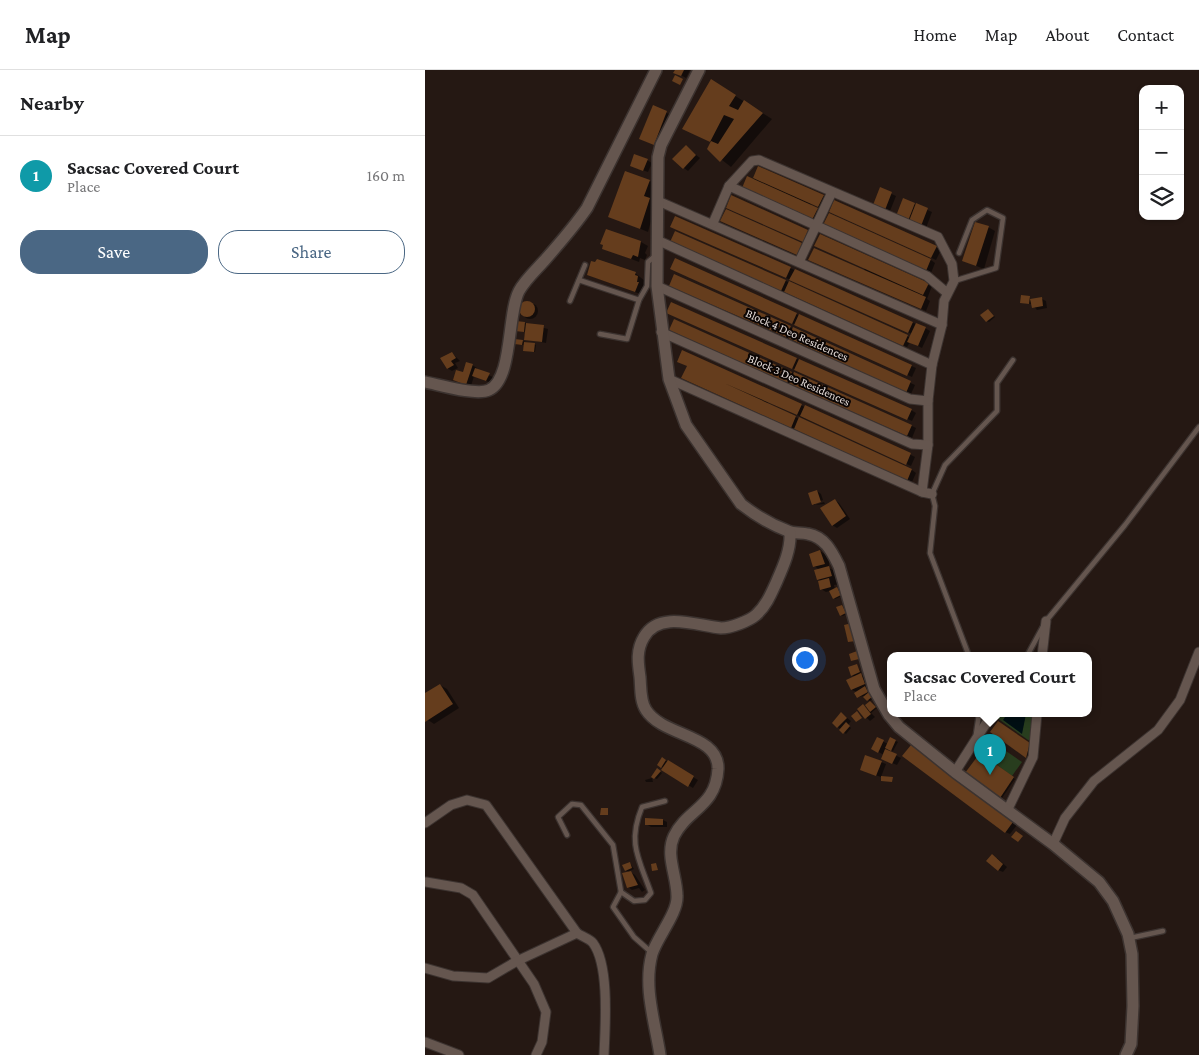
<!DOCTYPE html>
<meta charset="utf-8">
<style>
body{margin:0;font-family:"Crimson Pro",serif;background:#f2f2f2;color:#202124}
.controls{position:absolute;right:15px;top:15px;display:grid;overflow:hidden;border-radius:10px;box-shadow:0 1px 4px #0004}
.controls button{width:45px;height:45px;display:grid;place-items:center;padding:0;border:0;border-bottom:1px solid #e0e0e0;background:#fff;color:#202124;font:25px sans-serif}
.you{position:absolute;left:379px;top:589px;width:18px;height:18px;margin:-12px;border:4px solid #fff;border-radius:50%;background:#1a73e8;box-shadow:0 0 0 8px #1a73e833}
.badge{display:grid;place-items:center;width:32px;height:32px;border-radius:50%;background:#4a6784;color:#fff;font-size:16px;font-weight:700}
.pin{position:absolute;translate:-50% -41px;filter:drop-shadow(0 1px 2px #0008)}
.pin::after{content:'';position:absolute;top:26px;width:18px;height:15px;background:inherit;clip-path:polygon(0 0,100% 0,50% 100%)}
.popup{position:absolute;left:462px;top:582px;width:205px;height:65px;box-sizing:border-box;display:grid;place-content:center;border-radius:10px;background:#fff;filter:drop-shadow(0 1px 4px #0005);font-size:16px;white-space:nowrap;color:#757577}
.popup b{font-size:19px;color:#202124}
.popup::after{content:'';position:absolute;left:50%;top:100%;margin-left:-10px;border:10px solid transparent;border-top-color:#fff}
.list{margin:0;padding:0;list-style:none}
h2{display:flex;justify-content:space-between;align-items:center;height:65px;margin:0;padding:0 20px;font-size:21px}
h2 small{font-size:16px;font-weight:400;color:#757577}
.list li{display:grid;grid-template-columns:32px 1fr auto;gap:15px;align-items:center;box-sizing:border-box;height:80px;padding:0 20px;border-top:1px solid #e0e0e0}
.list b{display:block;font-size:19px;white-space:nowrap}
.list p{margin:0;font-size:16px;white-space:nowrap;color:#757577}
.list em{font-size:16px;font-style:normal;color:#757577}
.actions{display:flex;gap:10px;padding:15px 20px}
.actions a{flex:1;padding:11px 0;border:1px solid #4a6784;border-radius:20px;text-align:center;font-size:18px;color:#4a6784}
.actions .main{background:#4a6784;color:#fff}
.icon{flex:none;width:28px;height:28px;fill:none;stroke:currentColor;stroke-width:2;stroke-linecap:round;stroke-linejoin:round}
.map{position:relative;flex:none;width:774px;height:985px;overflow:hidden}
header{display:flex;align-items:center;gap:30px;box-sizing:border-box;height:70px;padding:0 25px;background:#fff;border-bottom:1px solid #e0e0e0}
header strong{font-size:24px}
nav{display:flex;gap:28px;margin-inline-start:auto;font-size:18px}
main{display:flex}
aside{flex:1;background:#fff}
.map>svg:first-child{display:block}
.green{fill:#283d1e}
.water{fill:#000f14}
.shadow{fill:#0007}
.building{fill:#653d1d}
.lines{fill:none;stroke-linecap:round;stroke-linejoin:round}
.service-casing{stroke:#3c3330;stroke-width:7}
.minor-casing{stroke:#3c3330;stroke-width:11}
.tertiary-casing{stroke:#3c3330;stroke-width:14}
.service{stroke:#65564f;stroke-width:4.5}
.minor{stroke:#65564f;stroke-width:9}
.tertiary{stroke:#65564f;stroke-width:11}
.labels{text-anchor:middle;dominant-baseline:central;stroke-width:4;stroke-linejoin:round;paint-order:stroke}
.street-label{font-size:12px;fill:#e1d8d4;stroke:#0a0504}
</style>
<header>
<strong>Map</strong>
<nav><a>Home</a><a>Map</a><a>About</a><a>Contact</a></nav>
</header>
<main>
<aside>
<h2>Nearby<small></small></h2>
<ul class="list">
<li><span class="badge" style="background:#0f9aa8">1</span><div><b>Sacsac Covered Court</b><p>Place</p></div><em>160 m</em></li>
</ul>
<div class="actions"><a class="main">Save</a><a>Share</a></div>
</aside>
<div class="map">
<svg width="774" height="985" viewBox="0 0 774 985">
<rect width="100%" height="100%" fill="#251813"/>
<g class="green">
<polygon points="574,644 609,644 606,672 572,648"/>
<polygon points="565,670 597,692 587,706 556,683"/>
</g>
<polygon class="water" points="582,644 601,644 597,664 578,650"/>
<g class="shadow">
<polygon points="251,0 265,0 261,8 250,2"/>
<polygon points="296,17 347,49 306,97 283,79 287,73 259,59"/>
<polygon points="228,37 246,45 234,76 220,71"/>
<polygon points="261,77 275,88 263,101 259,98"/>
<polygon points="222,90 227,93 223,102 211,98"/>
<polygon points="334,97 402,128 398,139 386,134 385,136 397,142 392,152 323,120"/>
<polygon points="225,111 232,115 226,130 231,133 223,162 184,146"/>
<polygon points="456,119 471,126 465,141 454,137"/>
<polygon points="489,134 507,142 501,158 477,148"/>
<polygon points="410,144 511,177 516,180 511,190"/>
<polygon points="404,145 506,190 510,193 506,203 404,157"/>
<polygon points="563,157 570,161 559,199 539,191"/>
<polygon points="251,159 365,198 500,258 505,261 497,278 485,272 482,277 251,174 361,211 486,268 487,264"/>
<polygon points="216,172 223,176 220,183 222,185 220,190 215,188 214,192 178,178"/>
<polygon points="389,192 439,201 440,198 503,214 507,216 502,229 505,231 501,241"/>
<polygon points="251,201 371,244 491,298 487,307"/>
<polygon points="210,203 220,211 218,225 163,205"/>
<polygon points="250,218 365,257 490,315 486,324"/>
<polygon points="604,227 606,230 617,229 621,231 622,238 612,240 607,234 598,233"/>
<polygon points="247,233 486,340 491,343 487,351 247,245"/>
<circle cx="105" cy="241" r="8"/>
<polygon points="565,242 570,247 564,252 562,251"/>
<polygon points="249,250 487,356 491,358 487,368 250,262"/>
<polygon points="100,253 123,259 121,273 101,269 101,262 92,260"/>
<polygon points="97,271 111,275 110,282 101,281 100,275 90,274"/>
<polygon points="258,282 486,385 490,387 486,396 343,332 342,334 487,400 491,403 487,412 262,310 263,296"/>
<polygon points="27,283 35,291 30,293 33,298 27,301 22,298"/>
<polygon points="47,295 52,298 51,300 68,307 66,313 49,306 46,316 29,310"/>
<polygon points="392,421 396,424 398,430 390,433 390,435 388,434"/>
<polygon points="410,430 414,433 425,449 412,458 407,455"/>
<polygon points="399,432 400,434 390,435"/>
<polygon points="395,481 404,487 404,498 408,500 411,509 415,514 409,515 410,520 414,520 417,526 410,529 405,521 401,522 396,519 396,511 393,509 395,500 389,496"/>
<polygon points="417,536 422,544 418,546 416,545"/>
<polygon points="432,595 436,603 434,604 440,607 444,617 442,618 449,627 445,631 439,626 433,627 432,622 427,620 431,607 427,605"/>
<polygon points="15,615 22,619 34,638 9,654 0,648 0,625"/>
<polygon points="445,632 452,638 446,643 450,647 445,651 434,640 438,636 445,640"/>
<polygon points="417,644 426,651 423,655 426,658 421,664 408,653"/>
<polygon points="573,652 609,676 605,689 567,662"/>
<polygon points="465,668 473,672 468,681 461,677 460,680 476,688 472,695 462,691 459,685 448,679 453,669 463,674"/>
<polygon points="490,679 592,755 585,764 580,762"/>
<polygon points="555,685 590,709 577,728 542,703"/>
<polygon points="238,689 273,710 268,718 238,700 239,698 234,695"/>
<polygon points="456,692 461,694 456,707 441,702"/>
<polygon points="232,700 237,703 232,709 227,707"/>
<polygon points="227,708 228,712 221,712 220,710"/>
<polygon points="238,750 242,752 242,757 226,757 221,754"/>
<polygon points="572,788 582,797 578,802 573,800"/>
<polygon points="205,793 209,799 204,801 210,805 220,820 217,822 214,818 207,820 203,817 204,802 201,800"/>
</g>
<g class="building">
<polygon points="250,0 259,0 256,6 248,3"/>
<polygon points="250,5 258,9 255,15 247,11"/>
<polygon points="286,9 311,25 304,36 313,40 319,30 338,43 295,92 282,79 286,71 293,74 309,49 299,45 285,72 257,59"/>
<polygon points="228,35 242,41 229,75 214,69"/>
<polygon points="261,75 271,85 258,99 247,89"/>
<polygon points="209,84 223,89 218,101 205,96"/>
<polygon points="333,96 399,125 393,137 328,108"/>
<polygon points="200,101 225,110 219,126 225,128 215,159 183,147"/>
<polygon points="322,106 393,138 387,150 317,118"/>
<polygon points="455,117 467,122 460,140 448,135"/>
<polygon points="306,125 383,160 378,172 301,138"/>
<polygon points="478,128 490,133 483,151 471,146"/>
<polygon points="409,130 512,176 506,188 404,142"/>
<polygon points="491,133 503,138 496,156 484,151"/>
<polygon points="301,139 377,173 372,185 295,151"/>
<polygon points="404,143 506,189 501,201 398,155"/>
<polygon points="250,146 366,197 361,208 245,157"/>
<polygon points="550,152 564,156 551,196 537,191"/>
<polygon points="181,159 216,171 213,187 208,185 206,189 177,179 178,175 175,174"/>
<polygon points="250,161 361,210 356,221 245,172"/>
<polygon points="395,164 504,213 498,225 389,176"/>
<polygon points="389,178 501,227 496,239 383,190"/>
<polygon points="250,188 372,243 367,254 245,199"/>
<polygon points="172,189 211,202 210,205 213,206 212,212 214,212 210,222 162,205 166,191 170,192"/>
<polygon points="370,199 488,252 483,263 364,210"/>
<polygon points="249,204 366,256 361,267 244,216"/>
<polygon points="364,211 483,265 478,276 359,222"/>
<polygon points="596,225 605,226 604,234 595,233"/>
<polygon points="617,227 618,236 607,238 605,229"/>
<circle cx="102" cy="239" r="8"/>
<polygon points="246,232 372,288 367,299 241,243"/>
<polygon points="563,239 569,246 561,252 555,245"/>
<polygon points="374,244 487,295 482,306 369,255"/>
<polygon points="249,249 367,302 362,313 244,260"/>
<polygon points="91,251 100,252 99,262 90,261"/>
<polygon points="101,253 119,255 117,272 99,270"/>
<polygon points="491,253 501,257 493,276 482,272"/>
<polygon points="368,257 486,311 481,323 363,268"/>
<polygon points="90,269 98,270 97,275 89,274"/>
<polygon points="99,272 110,273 109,282 98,281"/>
<polygon points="257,280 377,334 372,345 299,313 371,346 366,358 256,308 262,296 252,292"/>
<polygon points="27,282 31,288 26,291 29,295 22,299 15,288"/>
<polygon points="374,289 487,339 482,350 369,300"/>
<polygon points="41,292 48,294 41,315 28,310 31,300 38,302"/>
<polygon points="50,298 65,303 61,311 47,306"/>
<polygon points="369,302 487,355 482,366 364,314"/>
<polygon points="380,335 486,383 481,395 375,346"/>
<polygon points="374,347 487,399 482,411 369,359"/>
<polygon points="392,420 396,432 387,435 383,423"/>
<polygon points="410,429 421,446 407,456 395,438"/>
<polygon points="395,480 400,494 388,497 384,484"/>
<polygon points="404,496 407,506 392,510 389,500"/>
<polygon points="404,508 406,517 395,520 393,511"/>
<polygon points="412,517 416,525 408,529 404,521"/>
<polygon points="417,535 421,543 415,546 411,537"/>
<polygon points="427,553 431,571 423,572 419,555"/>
<polygon points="432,581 434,589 426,591 424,584"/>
<polygon points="432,594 435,602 426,606 423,597"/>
<polygon points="436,603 440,614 426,620 421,610"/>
<polygon points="15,614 28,634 0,652 0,623"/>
<polygon points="440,616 443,622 432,628 429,623"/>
<polygon points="444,622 448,626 442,631 438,627"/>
<polygon points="445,631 451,637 445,642 440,635"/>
<polygon points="438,634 446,644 440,649 432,639"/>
<polygon points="432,641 437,648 431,652 426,646"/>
<polygon points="416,642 422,648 412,658 407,653"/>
<polygon points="573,651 605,673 601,688 565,662"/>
<polygon points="421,652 425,656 418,664 414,660"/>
<polygon points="452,667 459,670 453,683 446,679"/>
<polygon points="465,667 471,670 466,681 460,678"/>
<polygon points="486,675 588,752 580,763 477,686"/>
<polygon points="460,679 472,684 467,694 456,689"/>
<polygon points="555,683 589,707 575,728 540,703"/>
<polygon points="440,685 457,691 451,706 435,700"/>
<polygon points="237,687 241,690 236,698 232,695"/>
<polygon points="243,690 269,706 263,717 236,700"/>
<polygon points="232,698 236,701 229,709 226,707"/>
<polygon points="456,706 468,707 467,712 456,711"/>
<polygon points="176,738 183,738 183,745 175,745"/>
<polygon points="220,748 238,749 238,755 220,755"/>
<polygon points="591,761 598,766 593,772 586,767"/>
<polygon points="567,784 578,794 573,801 561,791"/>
<polygon points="205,792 207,798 200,801 197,795"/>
<polygon points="231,793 233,800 227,801 226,794"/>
<polygon points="206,801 213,815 202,818 197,803"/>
</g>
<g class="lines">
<g class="service-casing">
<g id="service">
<polyline points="154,210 214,230"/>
<polyline points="529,211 571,198 578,148 562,140 547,150 534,183"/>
<polyline points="145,231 160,195"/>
<polyline points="175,264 202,269 214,230 222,216 223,192 230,186"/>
<polyline points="544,586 505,483 510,436 507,424 520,395 572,341 572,313 588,290"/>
<polyline points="602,586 621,551 700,455 774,357"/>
<polyline points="551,664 554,644"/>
<path d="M142,765l-9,-18 14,-13 9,1 32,40 8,47 13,9 11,-1 6,-7c-12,-34 -24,-50 -9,-86l23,-6"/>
<polyline points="196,822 188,837 209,867 226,882"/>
<polyline points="705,868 738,861"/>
</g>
</g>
<g class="minor-casing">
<g id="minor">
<polyline points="304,116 502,206 521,222"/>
<polyline points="233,131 517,255"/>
<polyline points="288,153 304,116 327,91 334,90 513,167 527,194 529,211 519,231 517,255 507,295 503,331 503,375 497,422 507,424"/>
<polyline points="232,170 507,295"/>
<polyline points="374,192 407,122"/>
<polyline points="232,216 485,329 503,331"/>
<polyline points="236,262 487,374 503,375"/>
<polyline points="244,309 497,422"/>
<polyline points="617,586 621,551"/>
<polyline points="530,702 567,644"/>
<polyline points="582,741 608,687 612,644"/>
<polyline points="0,753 26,735 42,730 61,735 152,863"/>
<polyline points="628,774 640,748 669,711 733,660 755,630 774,582"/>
<polyline points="1,812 36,818 48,825 109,914 121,942 117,972 111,985"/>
<path d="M0,898l28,8 35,2 29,-17 60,-28c4,3 13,6 16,10 17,23 12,85 11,112"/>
<polyline points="0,972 34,985"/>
</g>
</g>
<g class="tertiary-casing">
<g id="tertiary">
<path d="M274,0l-38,75 -3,12 -1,129 12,93 17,46 55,79c14,11 31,21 47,27 6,3 13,1 20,3 17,3 24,18 31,32l35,123 15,26 10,12 56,45 98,72 46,38 14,19 15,33 4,20 1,52 -2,38 -5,11"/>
<path d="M0,312c15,3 51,14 64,8 24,-11 18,-76 30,-99 6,-11 17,-21 25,-30 15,-17 30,-34 43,-53l69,-138"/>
<path d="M235,985c-5,-33 -17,-68 -8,-101 5,-17 26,-41 25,-58 0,-20 -12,-41 -3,-60 13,-27 42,-29 44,-67 1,-35 -55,-32 -72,-59 -6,-9 -5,-22 -6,-33 -2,-14 -4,-27 4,-40 15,-27 54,-11 77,-9 10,0 28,-7 35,-13 10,-9 15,-21 20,-32 7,-16 15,-33 14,-50"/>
</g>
</g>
<use href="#service" class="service"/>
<use href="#minor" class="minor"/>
<use href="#tertiary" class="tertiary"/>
</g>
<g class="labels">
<g class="street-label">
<text transform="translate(372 265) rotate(24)">Block 4 Deo Residences</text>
<text transform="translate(374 310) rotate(24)">Block 3 Deo Residences</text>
</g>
</g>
</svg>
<div class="controls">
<button>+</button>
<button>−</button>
<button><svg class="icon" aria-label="layers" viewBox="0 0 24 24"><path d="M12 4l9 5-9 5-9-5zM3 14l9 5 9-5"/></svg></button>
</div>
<div class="you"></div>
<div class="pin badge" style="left:565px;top:705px;background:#0f9aa8">1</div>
<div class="popup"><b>Sacsac Covered Court</b>Place</div>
</div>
</main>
